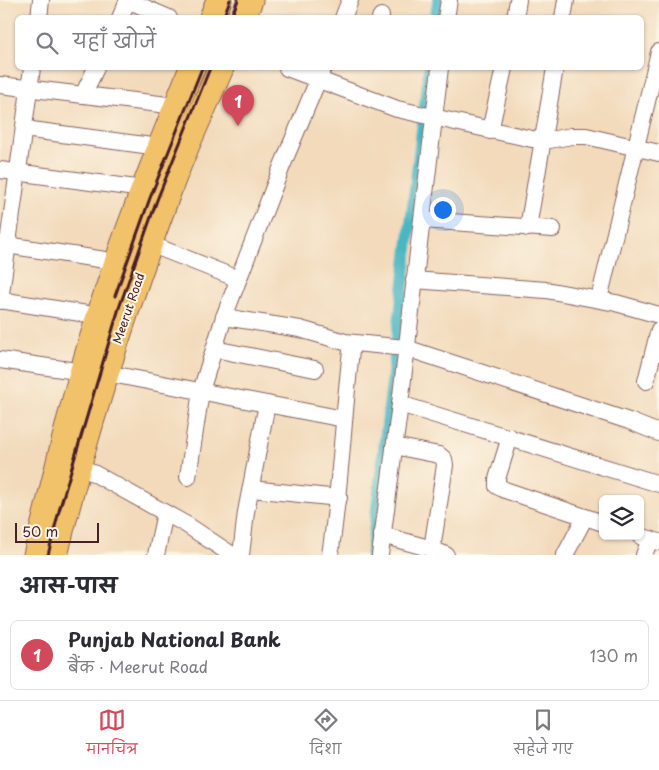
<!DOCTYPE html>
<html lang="hi">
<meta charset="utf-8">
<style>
body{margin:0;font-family:"Playpen Sans","Playpen Sans Deva",sans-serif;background:#f2f2f3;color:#2b2b33}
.controls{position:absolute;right:15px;bottom:15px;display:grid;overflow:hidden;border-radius:8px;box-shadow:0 1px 4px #0004}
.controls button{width:45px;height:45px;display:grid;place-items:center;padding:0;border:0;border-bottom:1px solid #e1e1e2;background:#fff;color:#2b2b33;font:25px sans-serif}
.scale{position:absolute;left:15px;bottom:12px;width:84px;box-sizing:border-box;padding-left:5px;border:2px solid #4a1f2b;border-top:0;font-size:14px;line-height:18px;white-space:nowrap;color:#4a1f2b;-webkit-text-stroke:4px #fcf5e5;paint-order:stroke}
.you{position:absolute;left:442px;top:209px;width:18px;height:18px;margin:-12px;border:4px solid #fff;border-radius:50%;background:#1a73e8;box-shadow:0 0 0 8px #1a73e833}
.badge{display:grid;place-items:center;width:32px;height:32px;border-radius:50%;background:#d1495b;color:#fff;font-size:16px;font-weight:700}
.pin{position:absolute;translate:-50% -41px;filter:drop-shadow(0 1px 2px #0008)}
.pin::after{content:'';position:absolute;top:26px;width:18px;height:15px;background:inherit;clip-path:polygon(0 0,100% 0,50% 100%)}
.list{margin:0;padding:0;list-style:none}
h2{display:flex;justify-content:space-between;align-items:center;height:65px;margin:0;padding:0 20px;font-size:21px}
h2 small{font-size:16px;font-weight:400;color:#7c7c81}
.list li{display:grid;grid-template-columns:32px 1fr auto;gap:15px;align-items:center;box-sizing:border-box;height:70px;margin:0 10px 10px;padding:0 10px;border:1px solid #e1e1e2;border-radius:8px}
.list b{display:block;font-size:19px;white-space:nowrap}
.list p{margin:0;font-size:16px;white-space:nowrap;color:#7c7c81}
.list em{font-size:16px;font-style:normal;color:#7c7c81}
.icon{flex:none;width:28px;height:28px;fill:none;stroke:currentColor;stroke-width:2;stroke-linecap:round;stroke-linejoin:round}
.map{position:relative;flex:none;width:659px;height:555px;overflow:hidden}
.search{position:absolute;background:#fff;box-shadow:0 1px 4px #0004;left:15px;right:15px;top:15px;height:55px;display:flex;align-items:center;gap:12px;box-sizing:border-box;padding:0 18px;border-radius:8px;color:#7c7c81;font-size:19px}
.sheet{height:145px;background:#fff}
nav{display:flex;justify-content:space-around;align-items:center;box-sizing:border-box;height:70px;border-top:1px solid #e1e1e2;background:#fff;font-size:14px;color:#7c7c81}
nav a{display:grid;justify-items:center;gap:2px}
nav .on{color:#d1495b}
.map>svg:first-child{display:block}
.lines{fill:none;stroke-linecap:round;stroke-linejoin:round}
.canal{stroke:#49b7c3;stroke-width:11}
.minor-casing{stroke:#85605d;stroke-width:18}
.highway-casing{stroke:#85605d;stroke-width:27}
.minor{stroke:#fff;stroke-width:16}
.highway{stroke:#f2c26a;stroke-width:25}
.rail{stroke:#4a1f2b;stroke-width:3}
.labels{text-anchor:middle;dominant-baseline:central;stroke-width:4;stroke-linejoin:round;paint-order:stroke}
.street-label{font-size:12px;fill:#4a1f2b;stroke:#fcf5e5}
</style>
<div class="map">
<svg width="659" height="555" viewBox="0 0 659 555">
<rect width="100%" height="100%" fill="#fcf5e5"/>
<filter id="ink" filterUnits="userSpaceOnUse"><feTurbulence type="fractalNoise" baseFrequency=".02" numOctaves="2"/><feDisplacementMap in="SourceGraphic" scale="10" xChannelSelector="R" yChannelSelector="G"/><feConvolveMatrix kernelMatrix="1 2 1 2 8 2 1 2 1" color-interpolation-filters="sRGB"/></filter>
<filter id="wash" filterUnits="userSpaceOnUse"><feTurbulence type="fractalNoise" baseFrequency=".0096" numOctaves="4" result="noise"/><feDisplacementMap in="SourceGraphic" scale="20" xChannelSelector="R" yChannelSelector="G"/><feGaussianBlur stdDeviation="1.12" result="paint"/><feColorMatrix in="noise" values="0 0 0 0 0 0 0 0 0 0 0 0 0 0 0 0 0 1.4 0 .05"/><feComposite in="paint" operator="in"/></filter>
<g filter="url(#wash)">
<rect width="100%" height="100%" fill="#f2dabb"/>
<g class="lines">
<g class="canal">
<polyline points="435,18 438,0"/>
<polyline points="371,555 429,68"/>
</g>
</g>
</g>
<g filter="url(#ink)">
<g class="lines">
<g class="minor-casing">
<g id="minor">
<polyline points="127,0 169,18"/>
<polyline points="39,18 41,0"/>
<polyline points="120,18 128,0"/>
<polyline points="343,18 350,0"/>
<polyline points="380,18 381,16"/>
<polyline points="446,18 449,0"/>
<polyline points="515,18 518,0"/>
<polyline points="563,18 566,0"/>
<polyline points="287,68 397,109 532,139 549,140 572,136 586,136 659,153"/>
<polyline points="0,85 176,106"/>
<polyline points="83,95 96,68"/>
<polyline points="24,129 159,147"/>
<polyline points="490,131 504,68"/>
<polyline points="0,170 151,190"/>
<polyline points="422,220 553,229"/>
<polyline points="528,228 555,68"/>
<polyline points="0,244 118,262"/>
<polyline points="150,244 238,279"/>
<polyline points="414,280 546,290 616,303 659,315"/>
<polyline points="599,299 659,52"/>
<polyline points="0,300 99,316"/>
<polyline points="0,301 32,68"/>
<polyline points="224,317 300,329 345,342 406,348 629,421 659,433"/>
<polyline points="214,349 315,369"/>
<polyline points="0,360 83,372"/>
<polyline points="106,373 344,419"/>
<polyline points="646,381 659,330"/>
<polyline points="400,404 659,484"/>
<polyline points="510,437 497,479 497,486 505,490 603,523"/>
<polyline points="394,446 439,455 444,459 445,465 432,549"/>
<polyline points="79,465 187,525 232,555"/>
<polyline points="188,477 201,391 224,317 282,166 323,68"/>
<polyline points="251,489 339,498"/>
<polyline points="382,535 432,549 446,555"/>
<polyline points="640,536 659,542"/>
<polyline points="156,555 165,513"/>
<polyline points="241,555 246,512 267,404"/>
<path d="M330,555c11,-71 13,-142 22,-212"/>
<polyline points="380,555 400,404 440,68"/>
<polyline points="565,555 585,517"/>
<polyline points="644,555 650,539"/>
</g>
</g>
<g class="highway-casing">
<g id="highway">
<polyline points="212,18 219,0"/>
<polyline points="243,18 250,0"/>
<path d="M36,555c18,-70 33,-140 54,-209 28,-95 65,-187 102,-278"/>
<path d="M55,555c30,-124 70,-246 114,-365 15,-42 35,-82 52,-122"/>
</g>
</g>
<use href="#minor" class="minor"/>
<use href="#highway" class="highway"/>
<g class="rail">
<polyline points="223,18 230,0"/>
<polyline points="231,18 238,0"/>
<polyline points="115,296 150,198 202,68"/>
<polyline points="48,555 59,511 119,308 157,200 210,68"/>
</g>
</g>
</g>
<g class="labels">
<g class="street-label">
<text transform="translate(128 308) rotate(-71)">Meerut Road</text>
</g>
</g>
</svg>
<div class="controls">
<button><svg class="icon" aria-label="layers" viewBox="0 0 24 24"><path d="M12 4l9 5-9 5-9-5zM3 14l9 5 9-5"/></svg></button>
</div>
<div class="scale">50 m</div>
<div class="you"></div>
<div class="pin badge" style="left:238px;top:126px">1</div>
<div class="search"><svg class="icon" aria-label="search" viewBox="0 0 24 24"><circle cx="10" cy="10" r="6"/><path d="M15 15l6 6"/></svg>यहाँ खोजें</div>
</div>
<section class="sheet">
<h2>आस-पास<small></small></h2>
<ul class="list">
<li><span class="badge">1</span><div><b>Punjab National Bank</b><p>बैंक · Meerut Road</p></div><em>130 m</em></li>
</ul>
</section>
<nav>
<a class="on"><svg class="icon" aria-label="map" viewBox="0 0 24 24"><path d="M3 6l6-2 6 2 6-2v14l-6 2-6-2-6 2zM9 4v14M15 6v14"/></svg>मानचित्र</a>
<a><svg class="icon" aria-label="directions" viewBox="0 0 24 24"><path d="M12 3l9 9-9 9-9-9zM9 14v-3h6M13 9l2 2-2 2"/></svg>दिशा</a>
<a><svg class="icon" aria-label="saved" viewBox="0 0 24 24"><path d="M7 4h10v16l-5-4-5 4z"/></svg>सहेजे गए</a>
</nav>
